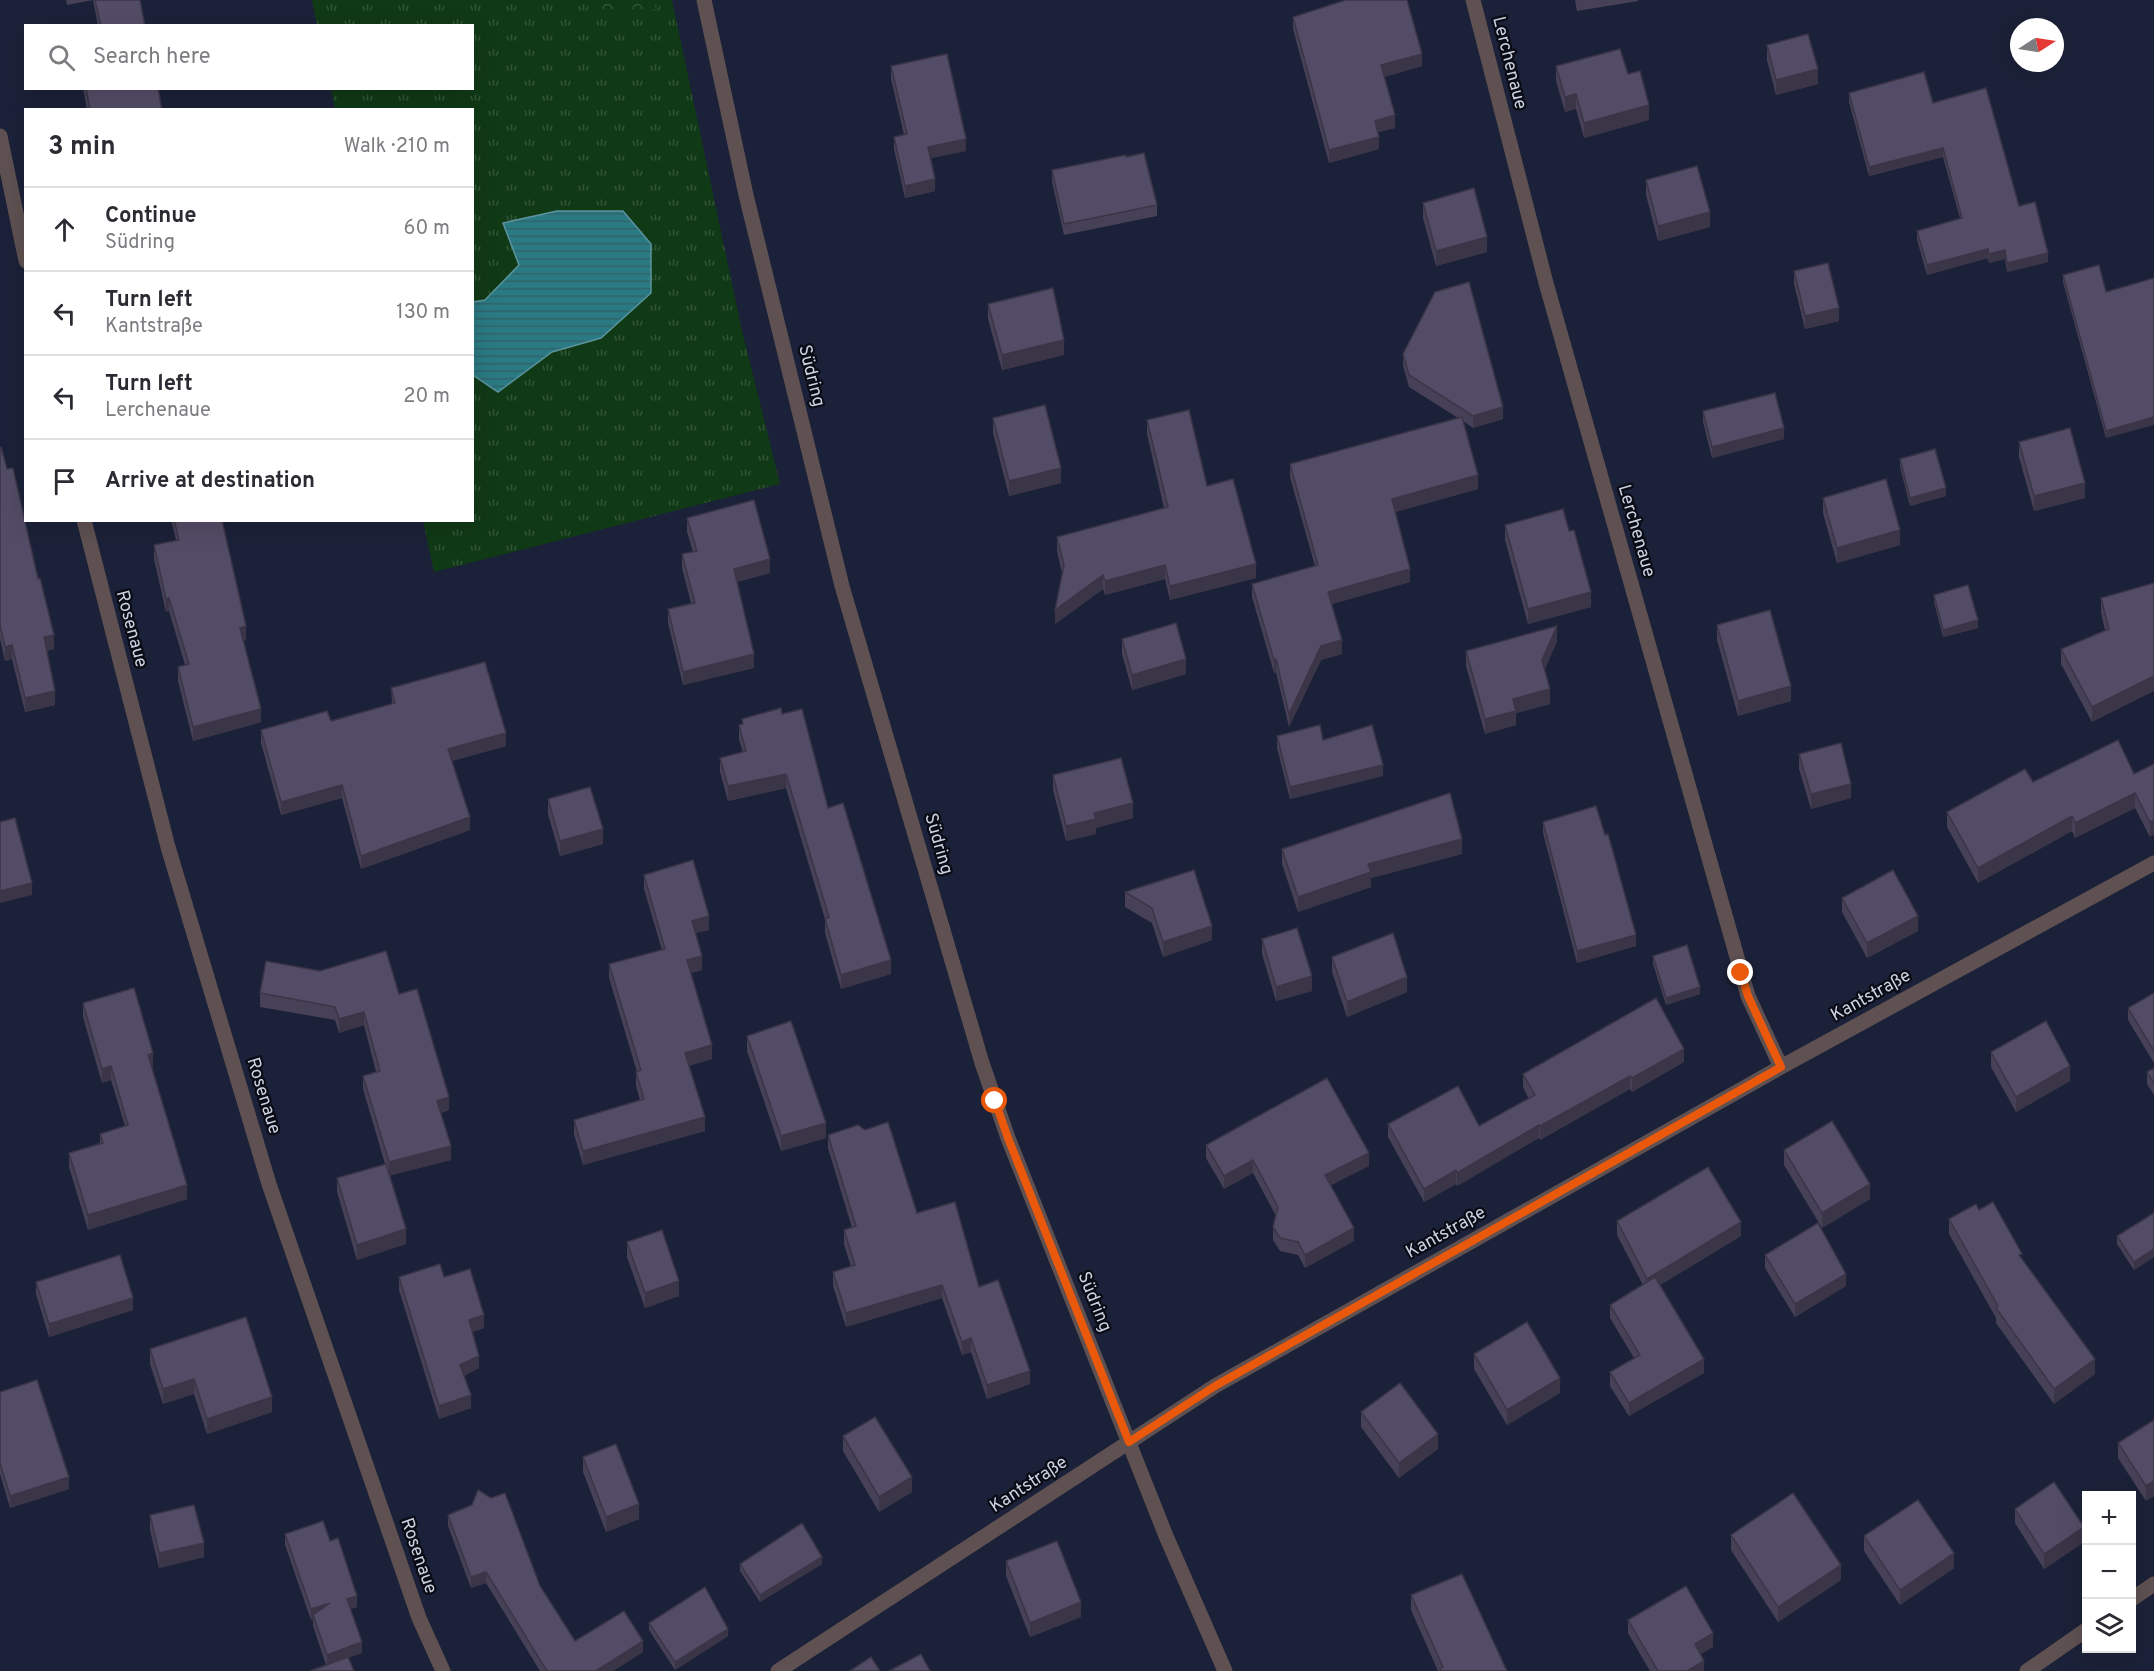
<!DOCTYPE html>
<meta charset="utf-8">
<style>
body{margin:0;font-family:Overpass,sans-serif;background:#f2f2f3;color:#2b2b33}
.controls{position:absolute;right:18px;bottom:18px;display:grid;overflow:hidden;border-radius:0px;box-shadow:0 6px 24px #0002}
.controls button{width:54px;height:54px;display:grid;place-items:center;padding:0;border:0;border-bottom:2px solid #e1e1e2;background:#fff;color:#2b2b33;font:30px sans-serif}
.compass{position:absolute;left:2010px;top:18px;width:54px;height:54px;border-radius:50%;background:#fff;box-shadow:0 6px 24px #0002;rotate:78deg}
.stop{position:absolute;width:18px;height:18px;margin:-14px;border:4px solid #ea580c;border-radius:50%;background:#fff}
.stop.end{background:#ea580c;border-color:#fff;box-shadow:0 2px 6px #0008}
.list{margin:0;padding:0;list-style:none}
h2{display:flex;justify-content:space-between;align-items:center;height:78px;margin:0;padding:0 24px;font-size:26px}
h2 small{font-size:20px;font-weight:400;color:#7c7c81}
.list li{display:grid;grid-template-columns:39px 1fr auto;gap:18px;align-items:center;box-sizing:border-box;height:84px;padding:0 24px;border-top:2px solid #e1e1e2}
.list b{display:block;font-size:22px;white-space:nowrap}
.list p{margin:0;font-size:20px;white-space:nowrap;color:#7c7c81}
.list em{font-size:20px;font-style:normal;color:#7c7c81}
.icon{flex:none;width:33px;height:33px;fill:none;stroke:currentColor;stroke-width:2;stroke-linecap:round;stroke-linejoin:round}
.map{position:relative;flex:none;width:2154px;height:1671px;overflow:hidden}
.search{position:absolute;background:#fff;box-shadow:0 6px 24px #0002;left:24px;top:24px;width:450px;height:66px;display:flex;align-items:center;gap:15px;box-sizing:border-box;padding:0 21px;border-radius:0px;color:#7c7c81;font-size:22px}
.panel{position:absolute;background:#fff;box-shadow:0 6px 24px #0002;left:24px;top:108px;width:450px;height:414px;border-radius:0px}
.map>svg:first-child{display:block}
.grass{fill:url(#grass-tufts)}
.forest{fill:url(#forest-crowns)}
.water{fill:url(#water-rules);stroke:#5b949f;stroke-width:1.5}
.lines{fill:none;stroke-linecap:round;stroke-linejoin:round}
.minor{stroke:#5f5151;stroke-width:15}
.wall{fill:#474158}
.shaded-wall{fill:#3a3547}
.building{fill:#534c66;stroke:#3a3547;stroke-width:1.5}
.route{stroke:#ea580c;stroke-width:8}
.labels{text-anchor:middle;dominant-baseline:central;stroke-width:4.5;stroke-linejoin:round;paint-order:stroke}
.street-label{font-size:18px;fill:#ccd2e1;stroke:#090c15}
</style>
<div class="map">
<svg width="2154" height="1671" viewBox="0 0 2154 1671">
<defs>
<pattern id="grass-tufts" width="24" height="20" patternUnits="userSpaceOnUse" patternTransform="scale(1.5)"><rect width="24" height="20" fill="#103916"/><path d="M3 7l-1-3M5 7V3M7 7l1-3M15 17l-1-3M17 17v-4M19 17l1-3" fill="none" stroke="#325538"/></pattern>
<pattern id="forest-crowns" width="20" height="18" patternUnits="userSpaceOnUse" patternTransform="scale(1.5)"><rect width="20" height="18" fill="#103916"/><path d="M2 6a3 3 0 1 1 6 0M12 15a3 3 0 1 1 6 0" fill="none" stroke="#325538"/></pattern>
<pattern id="water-rules" width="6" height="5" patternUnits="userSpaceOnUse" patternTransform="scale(1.5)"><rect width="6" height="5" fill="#2a7a83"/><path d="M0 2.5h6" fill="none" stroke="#32626a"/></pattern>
</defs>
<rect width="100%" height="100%" fill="#1b2138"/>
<polygon class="grass" points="312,0 672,0 742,331 780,484 434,572 423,521 472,520 473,375 498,392 552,352 601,338 503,223 520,265 485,300 473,302 472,110 335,109 331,89 472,88 472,26 317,25"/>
<polygon class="forest" points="600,0 654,0 656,9 604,21"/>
<polygon class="water" points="557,211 623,211 651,244 651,293 601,338 552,352 498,392 473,375 473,302 485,300 519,265 503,223"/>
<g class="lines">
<g class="minor">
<polyline points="704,0 746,195 842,586 982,1063 1008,1138 1166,1536 1225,1671"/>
<polyline points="1473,0 1546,283 1748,996 1781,1067"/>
<polyline points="0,136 26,261"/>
<polyline points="84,520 168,847 269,1184 419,1618 443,1671"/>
<polyline points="2132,1599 2154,1584"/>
<polyline points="778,1671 1215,1386 1781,1067 2154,863"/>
<polyline points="2027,1671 2086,1630"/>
</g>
</g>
<g class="wall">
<polygon points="66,0 140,0 145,26 98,26 93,0 67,5"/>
<polygon points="1575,0 1638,0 1638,1 1577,11"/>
<polygon points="1293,17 1422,66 1384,77 1395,128 1378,132 1379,149 1329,163 1293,29"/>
<polygon points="1767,45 1818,84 1776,95 1767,60"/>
<polygon points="891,66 966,151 930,158 935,191 905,198 894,149 894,137 904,135 891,79"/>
<polygon points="1556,66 1628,74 1649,120 1584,138 1576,109 1565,112 1556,81"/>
<polygon points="83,88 158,88 162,110 87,110"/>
<polygon points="1849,93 1933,103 2019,206 2048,262 2007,272 2005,259 1989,263 1988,258 1927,275 1917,240 1917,231 1960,218 1943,157 1869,176 1849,102"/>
<polygon points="1126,157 1157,205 1157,216 1064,235 1052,182 1052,170"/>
<polygon points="1646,180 1710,227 1658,241 1646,195"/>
<polygon points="1423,203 1487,252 1436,266 1423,218"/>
<polygon points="1794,271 1839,321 1805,329 1794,284"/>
<polygon points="2063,275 2106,292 2106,438 2063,282"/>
<polygon points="988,304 1064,355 1002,370 988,319"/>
<polygon points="1403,354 1503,419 1473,428 1463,421 1478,489 1395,512 1410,582 1332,604 1342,654 1321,660 1289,727 1276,672 1274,673 1252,597 1252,584 1315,566 1290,477 1290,464 1458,418 1409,387 1403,366"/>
<polygon points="1703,411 1784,439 1712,458 1703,422"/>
<polygon points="993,418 1061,483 1009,496 993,433"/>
<polygon points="1147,420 1207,486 1256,578 1170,600 1165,579 1105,595 1103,589 1055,624 1062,573 1057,551 1057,537 1164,508 1147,434"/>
<polygon points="2019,442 2085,498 2034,511 2019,457"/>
<polygon points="0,447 54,649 47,651 55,705 25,712 12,659 5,661 0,639"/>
<polygon points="1900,459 1946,496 1910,506 1900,467"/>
<polygon points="1823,498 1900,545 1837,563 1823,513"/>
<polygon points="687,518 770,573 737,582 754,668 683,685 668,623 668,609 691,603 682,568 682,554 693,552 687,532"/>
<polygon points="171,520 222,520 246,640 243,641 261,722 193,741 178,681 178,667 185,665 169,611 166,612 154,559 154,545 176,540"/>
<polygon points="1505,525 1569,531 1591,607 1528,624 1505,540"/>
<polygon points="2154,583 2092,722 2061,664 2061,649 2105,630 2101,613 2101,598"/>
<polygon points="1934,595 1978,628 1943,637 1934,602"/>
<polygon points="1717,625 1791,701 1738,716 1717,640"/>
<polygon points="1122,639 1186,674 1132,690 1122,654"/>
<polygon points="1557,641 1545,669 1550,704 1516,713 1516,725 1485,734 1466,666 1466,651"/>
<polygon points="391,688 506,746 452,761 470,830 361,869 342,798 281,815 261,743 261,730 331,721 392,704"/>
<polygon points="782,714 828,808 891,974 841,989 825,933 825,919 786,788 728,801 720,772 720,758 743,752 739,740 739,725 742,725 742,719"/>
<polygon points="1277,736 1323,740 1383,776 1290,799 1277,748"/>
<polygon points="1799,754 1851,798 1811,809 1799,769"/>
<polygon points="2154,764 2150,837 2135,808 2075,838 2072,831 1978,883 1947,827 1947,812 2033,782 2134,774"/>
<polygon points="1053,775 1133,818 1096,828 1096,834 1066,841 1053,790"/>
<polygon points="548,799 603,844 560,856 548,814"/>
<polygon points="1543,822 1636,946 1577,963 1543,833"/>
<polygon points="1282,849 1462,854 1371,878 1371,887 1298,912 1282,864"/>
<polygon points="644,875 709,930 696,933 702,970 691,973 712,1059 689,1066 705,1131 583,1165 574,1134 574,1120 640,1100 636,1086 636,1072 637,1072 609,978 609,964 662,950 644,889"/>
<polygon points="1125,892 1212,940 1163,957 1152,923 1125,907"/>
<polygon points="1842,898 1918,931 1867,958 1842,912"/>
<polygon points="1262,939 1312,991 1276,1001 1262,954"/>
<polygon points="1653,956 1700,994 1666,1005 1653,964"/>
<polygon points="1332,957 1407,992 1347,1017 1332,972"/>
<polygon points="260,993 399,994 449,1110 441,1113 451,1160 390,1175 406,1244 357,1260 337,1192 337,1178 385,1164 363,1089 363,1076 376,1072 364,1025 339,1033 335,1020 260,1007"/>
<polygon points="2154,993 2154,1063 2128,1020 2128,1008"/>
<polygon points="83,1003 153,1067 152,1068 187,1199 88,1230 69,1167 69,1153 100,1143 100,1134 125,1126 111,1080 102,1083 83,1017"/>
<polygon points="747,1036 826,1138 781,1151 747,1051"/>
<polygon points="1991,1052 2070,1081 2016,1112 1991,1067"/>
<polygon points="1684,1062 1632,1092 1630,1089 1540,1140 1539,1138 1457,1186 1456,1184 1424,1202 1388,1137 1388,1124 1479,1126 1529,1099 1523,1087 1523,1074"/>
<polygon points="2154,1068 2154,1095 2147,1084 2147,1072"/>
<polygon points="828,1135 917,1213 979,1287 1030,1384 987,1399 971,1352 962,1355 942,1298 846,1327 833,1286 833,1272 851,1267 844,1244 844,1230 852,1228 828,1148"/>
<polygon points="1206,1145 1369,1166 1331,1185 1354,1241 1305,1268 1298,1255 1280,1251 1273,1240 1273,1227 1276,1216 1253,1173 1224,1189 1206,1158"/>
<polygon points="1784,1150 1870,1199 1822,1228 1784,1165"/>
<polygon points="1979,1210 2022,1259 2095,1374 2054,1404 1996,1323 1996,1318 1949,1234 1949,1219"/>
<polygon points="2154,1213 2154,1257 2134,1270 2117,1244 2117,1236"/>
<polygon points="1617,1221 1741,1236 1660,1285 1704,1373 1629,1416 1610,1386 1610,1372 1634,1358 1610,1318 1610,1305 1643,1285 1617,1235"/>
<polygon points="627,1242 679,1296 645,1308 627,1257"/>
<polygon points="1765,1255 1846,1286 1795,1317 1765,1268"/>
<polygon points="399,1277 444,1277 484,1328 472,1332 479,1368 464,1376 471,1408 439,1419 399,1290"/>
<polygon points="36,1282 133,1310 49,1337 36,1294"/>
<polygon points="150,1349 272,1412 207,1434 194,1394 163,1404 150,1364"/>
<polygon points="1474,1354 1560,1393 1507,1425 1474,1369"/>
<polygon points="0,1392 69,1489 10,1508 0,1474"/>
<polygon points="1361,1412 1438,1449 1399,1478 1361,1427"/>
<polygon points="2154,1420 2154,1496 2146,1501 2118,1458 2118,1443"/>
<polygon points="843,1436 912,1492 879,1512 843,1451"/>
<polygon points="583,1457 639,1519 606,1532 583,1472"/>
<polygon points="2015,1509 2084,1542 2044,1569 2015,1523"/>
<polygon points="150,1515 204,1557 159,1568 150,1530"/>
<polygon points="448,1515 540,1586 575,1641 643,1652 613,1671 540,1671 486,1583 471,1588 448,1526"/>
<polygon points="285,1534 330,1541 357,1607 350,1609 362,1653 326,1665 313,1626 313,1620 311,1620 285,1545"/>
<polygon points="1731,1535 1841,1580 1778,1622 1731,1550"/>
<polygon points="1864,1536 1954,1568 1900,1605 1864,1551"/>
<polygon points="1006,1561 1081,1617 1030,1637 1006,1576"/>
<polygon points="740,1564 822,1564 760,1602 740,1571"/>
<polygon points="1411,1595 1507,1671 1438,1671 1411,1610"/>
<polygon points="1628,1620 1713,1647 1700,1654 1704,1671 1650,1671 1628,1633"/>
<polygon points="649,1623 728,1636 675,1670 649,1630"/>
</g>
<g class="shaded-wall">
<polygon points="1422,54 1422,66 1381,78 1381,65"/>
<polygon points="1818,69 1818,84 1776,95 1776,80"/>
<polygon points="1576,94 1576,109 1565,112 1565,97"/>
<polygon points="1649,105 1649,120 1584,138 1584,123"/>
<polygon points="1395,115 1395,128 1375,133 1375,121"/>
<polygon points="1379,137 1379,149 1329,163 1329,150"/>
<polygon points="966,139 966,151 928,159 928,147"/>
<polygon points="1943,148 1943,157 1869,176 1869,167"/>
<polygon points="935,179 935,191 905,198 905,186"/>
<polygon points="1710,212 1710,227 1658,241 1658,226"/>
<polygon points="1487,237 1487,252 1436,266 1436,251"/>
<polygon points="1988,249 1988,258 1927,275 1927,265"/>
<polygon points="2005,250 2005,259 1989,263 1989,254"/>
<polygon points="2048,253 2048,262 2007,272 2007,263"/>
<polygon points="1839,308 1839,321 1805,329 1805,316"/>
<polygon points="1064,340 1064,355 1002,370 1002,355"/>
<polygon points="1503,407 1503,419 1473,428 1473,416"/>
<polygon points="2154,417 2154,425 2106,438 2106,431"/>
<polygon points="1784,428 1784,439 1712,458 1712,447"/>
<polygon points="1061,468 1061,483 1009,496 1009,481"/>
<polygon points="1478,475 1478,489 1392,513 1392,499"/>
<polygon points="2085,483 2085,498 2034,511 2034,496"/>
<polygon points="1946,488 1946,496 1910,506 1910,498"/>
<polygon points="1900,530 1900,545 1837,563 1837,548"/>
<polygon points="770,559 770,573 734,582 734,569"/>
<polygon points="1256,564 1256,578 1170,600 1170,586"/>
<polygon points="1165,565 1165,579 1105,595 1105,581"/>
<polygon points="1410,569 1410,582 1328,605 1328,592"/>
<polygon points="1103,575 1103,589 1055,624 1055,610"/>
<polygon points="1591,592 1591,607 1528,624 1528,609"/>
<polygon points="169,598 169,611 166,612 166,599"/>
<polygon points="1978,620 1978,628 1943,637 1943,630"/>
<polygon points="246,626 246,640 240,641 240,628"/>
<polygon points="1557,626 1557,641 1542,675 1542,660"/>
<polygon points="54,635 54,649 44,651 44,637"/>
<polygon points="1342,640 1342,654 1321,660 1289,727 1289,714 1321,646"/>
<polygon points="12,645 12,659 5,661 5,647"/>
<polygon points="754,654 754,668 683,685 683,672"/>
<polygon points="1186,659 1186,674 1132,690 1132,675"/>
<polygon points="1276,659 1276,672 1274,673 1274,660"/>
<polygon points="2154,676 2154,691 2092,722 2092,707"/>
<polygon points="1791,686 1791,701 1738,716 1738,701"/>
<polygon points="1550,689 1550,704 1516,713 1516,725 1485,734 1485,719 1513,699"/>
<polygon points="55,691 55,705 25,712 25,698"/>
<polygon points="261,709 261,722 193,741 193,727"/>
<polygon points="506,733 506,746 448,762 448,749"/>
<polygon points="1383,765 1383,776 1290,799 1290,787"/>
<polygon points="786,774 786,788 728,801 728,786"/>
<polygon points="1851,784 1851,798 1811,809 1811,794"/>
<polygon points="342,785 342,798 281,815 281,802"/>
<polygon points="2135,793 2135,808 2075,838 2075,823"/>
<polygon points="1133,803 1133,818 1096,828 1096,834 1066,841 1066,826 1094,813"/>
<polygon points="2072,816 2072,831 1978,883 1978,868"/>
<polygon points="470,817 470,830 361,869 361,856"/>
<polygon points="2154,820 2154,835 2150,837 2150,822"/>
<polygon points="603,829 603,844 560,856 560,841"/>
<polygon points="1462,839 1462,854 1371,878 1371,887 1298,912 1298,897 1368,864"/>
<polygon points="32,883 32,895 0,903 0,891"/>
<polygon points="709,916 709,930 692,934 692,921"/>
<polygon points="1918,916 1918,931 1867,958 1867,943"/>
<polygon points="1212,926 1212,940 1163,957 1163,942"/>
<polygon points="1636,935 1636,946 1577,963 1577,951"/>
<polygon points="702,956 702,970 687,974 687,960"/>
<polygon points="891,960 891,974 841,989 841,975"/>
<polygon points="1312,976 1312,991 1276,1001 1276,987"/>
<polygon points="1407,977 1407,992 1347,1017 1347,1002"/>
<polygon points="1700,987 1700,994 1666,1005 1666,998"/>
<polygon points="364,1012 364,1025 339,1033 339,1019"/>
<polygon points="712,1045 712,1059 685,1067 685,1053"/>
<polygon points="1684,1049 1684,1062 1632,1092 1632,1078"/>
<polygon points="153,1053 153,1067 148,1069 148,1055"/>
<polygon points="111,1066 111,1080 102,1083 102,1069"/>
<polygon points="2070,1066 2070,1081 2016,1112 2016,1097"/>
<polygon points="1630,1076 1630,1089 1540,1140 1540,1126"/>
<polygon points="449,1097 449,1110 437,1114 437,1101"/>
<polygon points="705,1117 705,1131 583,1165 583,1151"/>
<polygon points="826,1123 826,1138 781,1151 781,1136"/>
<polygon points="1539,1125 1539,1138 1457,1186 1457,1173"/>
<polygon points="451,1146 451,1160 389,1176 389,1162"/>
<polygon points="1369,1153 1369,1166 1325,1188 1325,1175"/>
<polygon points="1253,1160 1253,1173 1224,1189 1224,1176"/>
<polygon points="1456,1170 1456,1184 1424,1202 1424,1189"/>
<polygon points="1870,1184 1870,1199 1822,1228 1822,1213"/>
<polygon points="187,1185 187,1199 88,1230 88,1215"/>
<polygon points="1741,1222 1741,1236 1647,1293 1647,1279"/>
<polygon points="1354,1228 1354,1241 1305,1268 1305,1255"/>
<polygon points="406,1229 406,1244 357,1260 357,1245"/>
<polygon points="2154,1249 2154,1257 2134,1270 2134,1262"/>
<polygon points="1846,1274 1846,1286 1795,1317 1795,1304"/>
<polygon points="679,1281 679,1296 645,1308 645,1293"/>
<polygon points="942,1285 942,1298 846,1327 846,1313"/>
<polygon points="133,1298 133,1310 49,1337 49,1324"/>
<polygon points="484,1315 484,1328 469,1333 469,1320"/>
<polygon points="971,1338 971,1352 962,1355 962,1342"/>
<polygon points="479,1356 479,1368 460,1378 460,1365"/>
<polygon points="1704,1359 1704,1373 1629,1416 1629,1403"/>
<polygon points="2095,1359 2095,1374 2054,1404 2054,1389"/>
<polygon points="1030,1371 1030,1384 987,1399 987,1385"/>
<polygon points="1560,1378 1560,1393 1507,1425 1507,1410"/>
<polygon points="194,1379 194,1394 163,1404 163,1389"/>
<polygon points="471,1395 471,1408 439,1419 439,1406"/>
<polygon points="272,1397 272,1412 207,1434 207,1419"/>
<polygon points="1438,1434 1438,1449 1399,1478 1399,1463"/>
<polygon points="69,1477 69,1489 10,1508 10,1496"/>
<polygon points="912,1477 912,1492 879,1512 879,1497"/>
<polygon points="2154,1481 2154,1496 2146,1501 2146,1486"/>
<polygon points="639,1504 639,1519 606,1532 606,1517"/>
<polygon points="2084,1527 2084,1542 2044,1569 2044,1554"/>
<polygon points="204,1543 204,1557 159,1568 159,1553"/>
<polygon points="1954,1553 1954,1568 1900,1605 1900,1590"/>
<polygon points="822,1557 822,1564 760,1602 760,1595"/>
<polygon points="1841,1565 1841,1580 1778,1622 1778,1607"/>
<polygon points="486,1572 486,1583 471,1588 471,1577"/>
<polygon points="357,1596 357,1607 347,1610 347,1599"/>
<polygon points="1081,1602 1081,1617 1030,1637 1030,1623"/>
<polygon points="330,1603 313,1615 313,1620 311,1620 311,1609"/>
<polygon points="728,1629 728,1636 675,1670 675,1662"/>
<polygon points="1713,1633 1713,1647 1695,1658 1695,1644"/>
<polygon points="643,1641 643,1652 613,1671 596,1671"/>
<polygon points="362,1642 362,1653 327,1666 327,1655"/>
<polygon points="1704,1661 1704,1671 1687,1671"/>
</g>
<g class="building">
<polygon points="95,0 140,0 145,26 101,26"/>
<polygon points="1346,0 1407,0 1422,54 1381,65 1395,115 1375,121 1379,137 1329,150 1293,17"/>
<polygon points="1808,34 1818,69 1776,80 1767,45"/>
<polygon points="1620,49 1628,74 1640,71 1649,105 1584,123 1576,94 1565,97 1556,66"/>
<polygon points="947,54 966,139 928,147 935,179 905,186 894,137 907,134 891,66"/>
<polygon points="1924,72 1933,103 1986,88 2019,206 2035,202 2048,253 2007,263 2005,250 1989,254 1988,249 1927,265 1917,231 1962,218 1943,148 1869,167 1849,93"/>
<polygon points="86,88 158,88 162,110 90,110"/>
<polygon points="1144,153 1157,205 1064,224 1052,170 1126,155 1126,157"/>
<polygon points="1697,166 1710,212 1658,226 1646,180"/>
<polygon points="1474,188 1487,237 1436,251 1423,203"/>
<polygon points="1828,263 1839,308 1805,316 1794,271"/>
<polygon points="2099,265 2106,292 2154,278 2154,417 2106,431 2063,275"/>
<polygon points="1469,282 1503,407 1473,416 1409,375 1403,354 1435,292"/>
<polygon points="1053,288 1064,340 1002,355 988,304"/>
<polygon points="1775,393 1784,428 1712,447 1703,411"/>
<polygon points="1045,405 1061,468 1009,481 993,418"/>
<polygon points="1189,410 1207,486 1233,479 1256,564 1170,586 1165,565 1105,581 1103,575 1055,610 1064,565 1057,537 1168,507 1147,420"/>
<polygon points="1462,417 1478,475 1392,499 1410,569 1328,592 1342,640 1321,646 1289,714 1276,659 1274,660 1252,584 1318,565 1290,464"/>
<polygon points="2070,428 2085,483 2034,496 2019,442"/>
<polygon points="0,447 1,447 7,469 13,468 38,579 40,578 54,635 44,637 55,691 25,698 12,645 5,647 0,625"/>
<polygon points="1935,449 1946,488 1910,498 1900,459"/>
<polygon points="1886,479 1900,530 1837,548 1823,498"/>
<polygon points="754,500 770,559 734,569 754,654 683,672 668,609 695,603 682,554 697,551 687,518"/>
<polygon points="1563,509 1569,531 1574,530 1591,592 1528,609 1505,525"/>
<polygon points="174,520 222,520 246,626 240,628 261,709 193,727 178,667 189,664 169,598 166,599 154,545 179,540"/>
<polygon points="2154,583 2154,676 2092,707 2061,649 2109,629 2101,598"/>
<polygon points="1968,585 1978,620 1943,630 1934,595"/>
<polygon points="1770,610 1791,686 1738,701 1717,625"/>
<polygon points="1176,623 1186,659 1132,675 1122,639"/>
<polygon points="1557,626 1542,660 1550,689 1513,699 1516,711 1485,719 1466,651"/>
<polygon points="485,662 506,733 448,749 470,817 361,856 342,785 281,802 261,730 327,711 331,721 395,703 391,688"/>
<polygon points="781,708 782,714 802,709 828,808 843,803 891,960 841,975 825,919 829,917 786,774 728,786 720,758 746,751 739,725 743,724 742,719"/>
<polygon points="1320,725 1323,740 1372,725 1383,765 1290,787 1277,736"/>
<polygon points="2118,740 2134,774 2154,764 2154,820 2150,822 2135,793 2075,823 2072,816 1978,868 1947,812 2025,769 2033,782"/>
<polygon points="1841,743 1851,784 1811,794 1799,754"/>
<polygon points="1121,758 1133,803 1094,813 1096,819 1066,826 1053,775"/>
<polygon points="590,787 603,829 560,841 548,799"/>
<polygon points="1450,793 1462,839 1368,864 1371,872 1298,897 1282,849"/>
<polygon points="1596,806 1605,835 1608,834 1636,935 1577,951 1543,822"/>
<polygon points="15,818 32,883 0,891 0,822"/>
<polygon points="693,860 709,916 692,921 702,956 687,960 712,1045 685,1053 705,1117 583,1151 574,1120 644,1099 636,1072 641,1070 609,964 665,949 644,875"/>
<polygon points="1194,870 1212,926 1163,942 1152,908 1125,892"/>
<polygon points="1893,870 1918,916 1867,943 1842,898"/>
<polygon points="1297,928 1312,976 1276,987 1262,939"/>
<polygon points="1393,933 1407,977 1347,1002 1332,957"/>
<polygon points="1687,945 1700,987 1666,998 1653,956"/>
<polygon points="386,951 399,994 417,989 449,1097 437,1101 451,1146 389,1162 363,1076 380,1071 364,1012 339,1019 335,1007 260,993 266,961 320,971"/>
<polygon points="134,988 153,1053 148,1055 187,1185 88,1215 69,1153 103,1143 100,1134 128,1125 111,1066 102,1069 83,1003"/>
<polygon points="2154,993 2154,1051 2128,1008"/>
<polygon points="1656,998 1684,1049 1632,1078 1630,1076 1540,1126 1539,1125 1457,1173 1456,1170 1424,1189 1388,1124 1458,1086 1479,1126 1535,1095 1523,1074"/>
<polygon points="791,1021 826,1123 781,1136 747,1036"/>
<polygon points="2046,1021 2070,1066 2016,1097 1991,1052"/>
<polygon points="2154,1068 2154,1083 2147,1072"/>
<polygon points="1327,1078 1369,1153 1325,1175 1354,1228 1305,1255 1298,1242 1280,1238 1273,1227 1278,1207 1253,1160 1224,1176 1206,1145"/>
<polygon points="1832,1121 1870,1184 1822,1213 1784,1150"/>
<polygon points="888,1122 917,1213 955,1202 979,1287 998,1280 1030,1371 987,1385 971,1338 962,1342 942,1285 846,1313 833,1272 855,1265 844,1230 856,1226 828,1135 858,1125 865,1130"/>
<polygon points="386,1164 406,1229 357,1245 337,1178"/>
<polygon points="1708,1167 1741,1222 1647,1279 1617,1221"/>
<polygon points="1993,1202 2022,1254 2019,1255 2095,1359 2054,1389 1996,1308 1998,1306 1949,1219 1976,1204 1979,1210"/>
<polygon points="2154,1213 2154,1249 2134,1262 2117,1236"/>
<polygon points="1818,1223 1846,1274 1795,1304 1765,1255"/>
<polygon points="662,1230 679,1281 645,1293 627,1242"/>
<polygon points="120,1255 133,1298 49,1324 36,1282"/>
<polygon points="440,1264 444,1277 470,1269 484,1315 469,1320 479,1356 460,1365 471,1395 439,1406 399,1277"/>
<polygon points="1655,1277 1704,1359 1629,1403 1610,1372 1640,1355 1610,1305"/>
<polygon points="246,1317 272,1397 207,1419 194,1379 163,1389 150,1349"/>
<polygon points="1527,1322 1560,1378 1507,1410 1474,1354"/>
<polygon points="37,1380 69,1477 10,1496 0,1463 0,1392"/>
<polygon points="1400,1383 1438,1434 1399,1463 1361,1412"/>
<polygon points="875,1417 912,1477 879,1497 843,1436"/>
<polygon points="2154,1420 2154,1481 2146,1486 2118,1443"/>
<polygon points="616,1444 639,1504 606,1517 583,1457"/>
<polygon points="2054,1482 2084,1527 2044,1554 2015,1509"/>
<polygon points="478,1490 491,1498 505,1493 540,1586 575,1641 624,1611 643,1641 596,1671 547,1671 486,1572 471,1577 448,1515 472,1505"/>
<polygon points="1793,1493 1841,1565 1778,1607 1731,1535"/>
<polygon points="1918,1500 1954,1553 1900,1590 1864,1536"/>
<polygon points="194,1505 204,1543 159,1553 150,1515"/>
<polygon points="323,1521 330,1541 338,1538 357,1596 347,1599 362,1642 327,1655 313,1615 330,1603 311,1609 285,1534"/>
<polygon points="802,1523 822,1557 760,1595 740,1564"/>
<polygon points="1057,1541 1081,1602 1030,1623 1006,1561"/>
<polygon points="1462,1574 1507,1671 1441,1671 1440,1669 1443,1667 1411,1595"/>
<polygon points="1686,1586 1713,1633 1695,1644 1704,1661 1687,1671 1658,1671 1628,1620"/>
<polygon points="705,1587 728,1629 675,1662 649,1623"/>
<polygon points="921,1654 930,1671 889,1671"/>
<polygon points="348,1657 354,1671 310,1671"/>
<polygon points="871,1657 880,1671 850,1671"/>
</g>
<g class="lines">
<polyline class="route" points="995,1101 1008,1138 1129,1442 1215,1386 1781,1067 1748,996 1741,973"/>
</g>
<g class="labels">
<g class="street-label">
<text transform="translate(1509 63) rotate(76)">Lerchenaue</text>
<text transform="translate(811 376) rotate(76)">Südring</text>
<text transform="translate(1636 531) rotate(74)">Lerchenaue</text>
<text transform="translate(131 629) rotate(75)">Rosenaue</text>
<text transform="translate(938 844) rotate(74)">Südring</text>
<text transform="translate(1871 996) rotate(-29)">Kantstraße</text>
<text transform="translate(263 1096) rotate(73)">Rosenaue</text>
<text transform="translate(1446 1233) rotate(-29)">Kantstraße</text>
<text transform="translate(1094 1302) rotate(68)">Südring</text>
<text transform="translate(1029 1485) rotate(-33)">Kantstraße</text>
<text transform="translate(418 1556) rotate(71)">Rosenaue</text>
</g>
</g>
</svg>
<div class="controls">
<button>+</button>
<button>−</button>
<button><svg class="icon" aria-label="layers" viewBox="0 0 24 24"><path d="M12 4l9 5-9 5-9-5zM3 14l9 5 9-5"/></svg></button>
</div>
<svg class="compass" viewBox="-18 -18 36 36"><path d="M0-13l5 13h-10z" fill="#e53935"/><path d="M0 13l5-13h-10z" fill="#7c7c81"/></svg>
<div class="stop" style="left:995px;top:1101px"></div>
<div class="stop end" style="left:1741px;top:973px"></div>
<div class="search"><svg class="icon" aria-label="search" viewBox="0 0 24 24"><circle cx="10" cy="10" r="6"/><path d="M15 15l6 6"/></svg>Search here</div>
<section class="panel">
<h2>3 min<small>Walk · 210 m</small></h2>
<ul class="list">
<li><svg class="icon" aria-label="ahead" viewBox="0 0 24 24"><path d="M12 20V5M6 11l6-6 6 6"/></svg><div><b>Continue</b><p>Südring</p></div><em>60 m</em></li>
<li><svg class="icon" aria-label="left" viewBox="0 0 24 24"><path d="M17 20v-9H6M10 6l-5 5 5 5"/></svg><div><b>Turn left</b><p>Kantstraße</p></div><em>130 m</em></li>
<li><svg class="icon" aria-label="left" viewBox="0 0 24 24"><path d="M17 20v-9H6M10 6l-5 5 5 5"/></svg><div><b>Turn left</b><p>Lerchenaue</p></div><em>20 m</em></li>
<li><svg class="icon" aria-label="arrive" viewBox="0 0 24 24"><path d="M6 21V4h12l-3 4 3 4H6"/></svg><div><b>Arrive at destination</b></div></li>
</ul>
</section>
</div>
